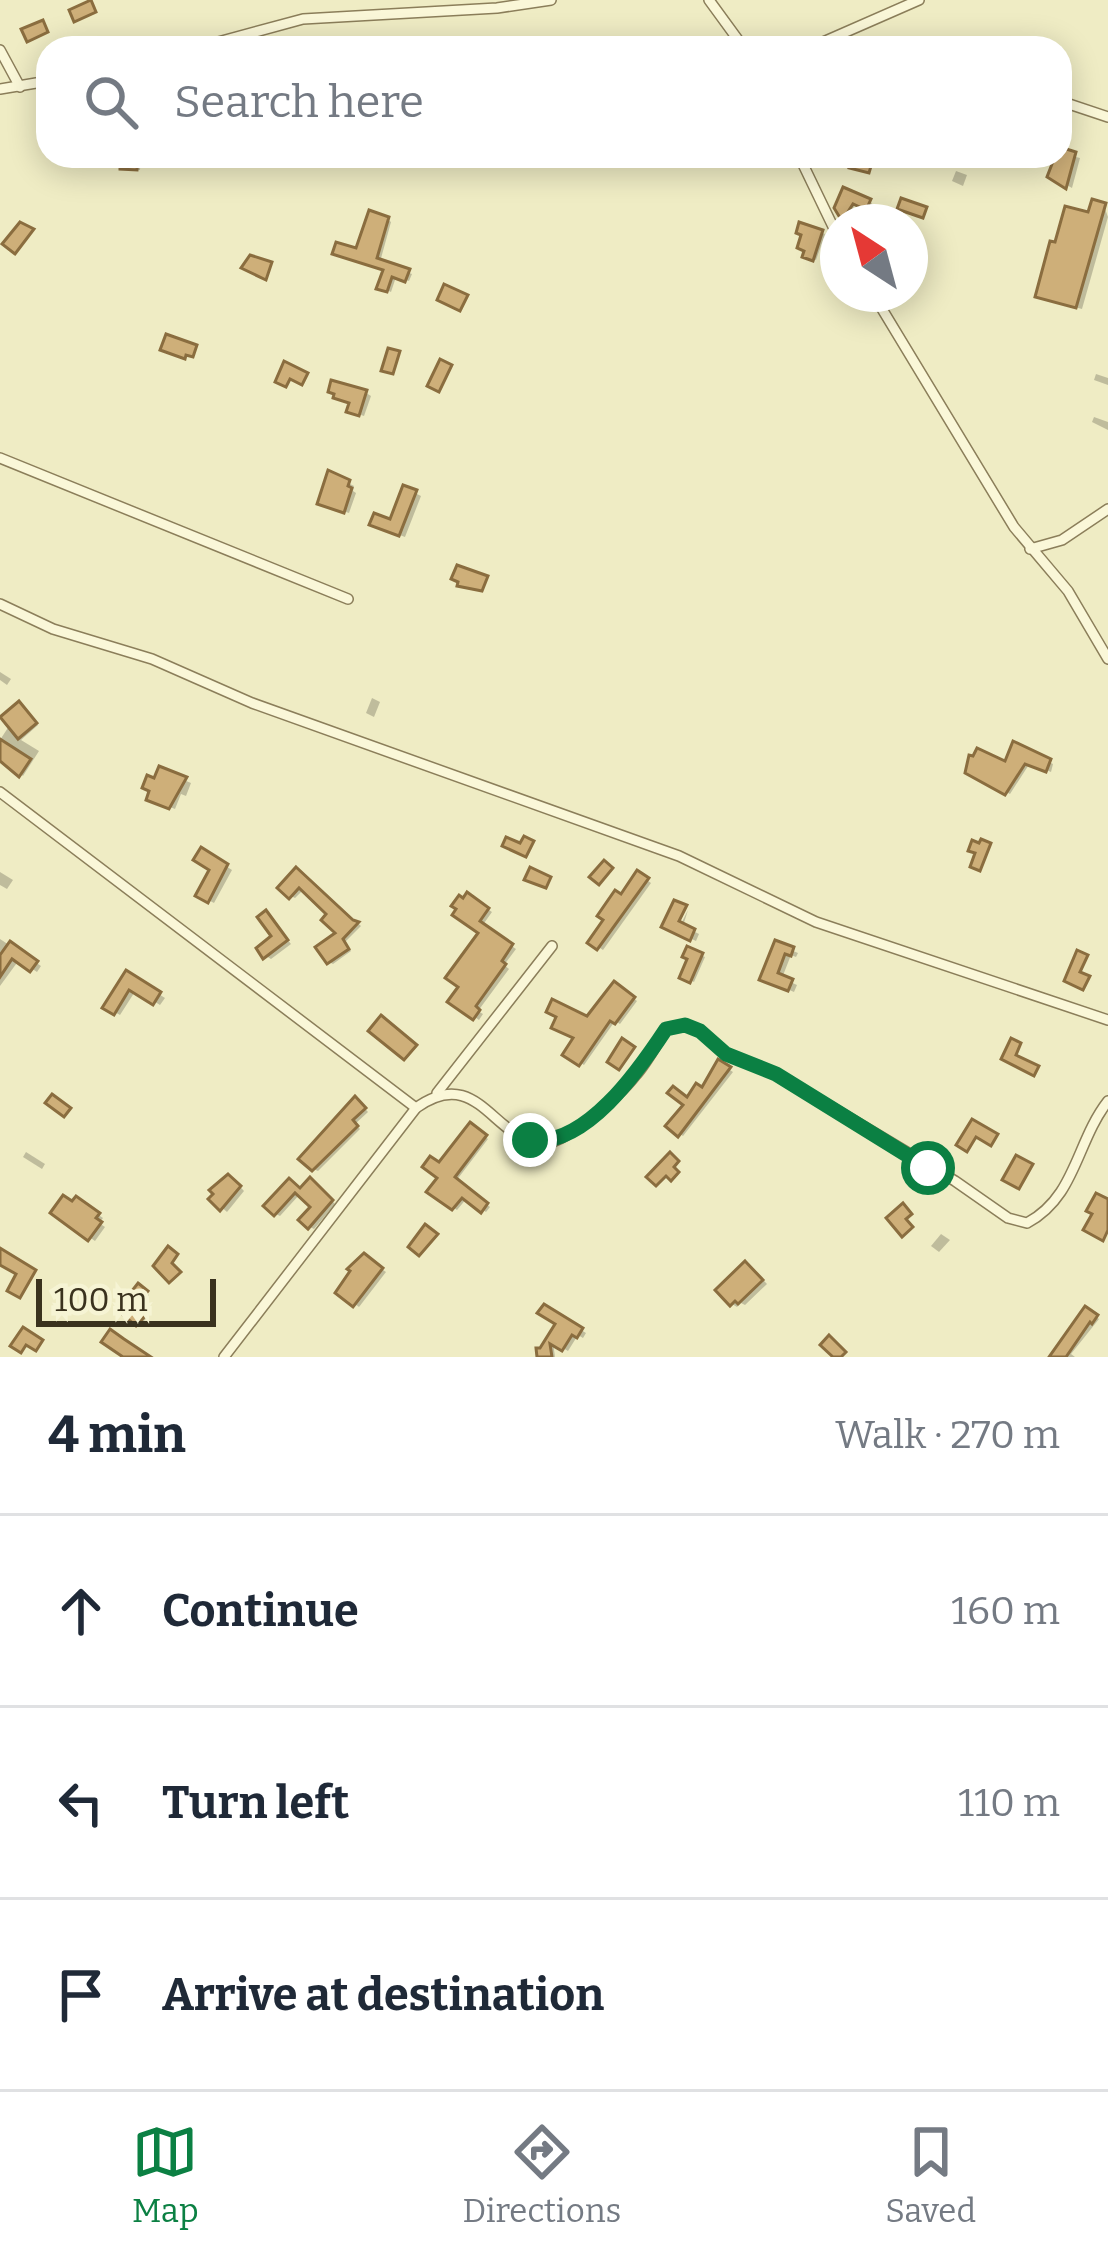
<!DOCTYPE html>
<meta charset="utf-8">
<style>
body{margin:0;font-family:Bitter,serif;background:#f2f2f3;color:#1f2937}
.compass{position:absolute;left:820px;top:204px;width:108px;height:108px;border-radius:50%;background:#fff;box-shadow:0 6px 30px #0003;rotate:324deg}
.scale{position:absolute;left:36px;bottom:30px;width:180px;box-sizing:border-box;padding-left:12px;border:6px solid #3a321e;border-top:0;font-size:33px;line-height:42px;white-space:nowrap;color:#3a321e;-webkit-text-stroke:9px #f6f4d4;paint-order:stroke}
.stop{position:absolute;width:36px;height:36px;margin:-27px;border:9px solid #0b8043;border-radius:50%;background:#fff}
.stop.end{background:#0b8043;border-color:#fff;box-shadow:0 3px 12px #0008}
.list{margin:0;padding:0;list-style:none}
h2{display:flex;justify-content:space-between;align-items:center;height:156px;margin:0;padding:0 48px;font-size:51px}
h2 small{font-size:39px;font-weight:400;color:#747a83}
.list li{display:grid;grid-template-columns:78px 1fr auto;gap:36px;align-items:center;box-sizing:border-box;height:192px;padding:0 48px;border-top:3px solid #e0e1e3}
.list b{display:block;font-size:45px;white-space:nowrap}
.list em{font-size:39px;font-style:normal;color:#747a83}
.icon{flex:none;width:66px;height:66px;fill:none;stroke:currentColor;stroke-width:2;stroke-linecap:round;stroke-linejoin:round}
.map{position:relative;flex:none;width:1108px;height:1357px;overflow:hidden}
.search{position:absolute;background:#fff;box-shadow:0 6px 30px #0003;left:36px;right:36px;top:36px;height:132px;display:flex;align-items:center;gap:30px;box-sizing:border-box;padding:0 42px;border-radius:36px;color:#747a83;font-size:45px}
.sheet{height:732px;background:#fff}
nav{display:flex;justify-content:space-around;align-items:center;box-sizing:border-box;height:168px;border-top:3px solid #e0e1e3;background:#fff;font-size:33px;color:#747a83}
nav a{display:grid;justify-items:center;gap:6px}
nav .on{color:#0b8043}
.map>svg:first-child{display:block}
.shadow{fill:#0003}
.building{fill:#ceaf79;stroke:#8a6d3f;stroke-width:3}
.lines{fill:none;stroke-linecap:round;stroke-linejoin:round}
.minor-casing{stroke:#8b7e5a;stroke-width:12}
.minor{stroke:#faf7d8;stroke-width:9}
.route{stroke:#0b8043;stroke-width:15}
</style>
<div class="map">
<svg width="1108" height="1357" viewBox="0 0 1108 1357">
<rect width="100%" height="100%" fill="#efecc4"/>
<g class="shadow">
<polygon points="1060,153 1080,158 1072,188 1051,176 1054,156 1060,156"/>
<polygon points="86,156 141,156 140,170 126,170 123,165 90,164"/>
<polygon points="956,171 967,175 963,186 952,181"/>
<polygon points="845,191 872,203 869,209 856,203 847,219 837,207"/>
<polygon points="1104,206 1108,217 1082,309 1044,299 1090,216"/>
<polygon points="387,219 391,222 380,262 412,274 409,281 396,277 391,292 380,287 386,270 358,252"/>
<polygon points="801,226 825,234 816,260 805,256"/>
<polygon points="1096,374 1108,378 1108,385 1094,380"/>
<polygon points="366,393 371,396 364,416 355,413 352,403"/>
<polygon points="1094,417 1108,422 1108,430 1092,422"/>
<polygon points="330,474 354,486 353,491 356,493 349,513 325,505"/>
<polygon points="415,493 421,496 405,537 378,527 392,523"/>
<polygon points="0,672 11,679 7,685 0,680"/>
<polygon points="372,698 380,702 374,717 366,713"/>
<polygon points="22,706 38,725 21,740 39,751 23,776 0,759 0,740"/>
<polygon points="1015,745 1053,764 1051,772 1030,763 1010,794 968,772 1007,765"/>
<polygon points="160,770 191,783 186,796 181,794 175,809 155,801"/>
<polygon points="202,851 232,870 214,903 199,895 213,869"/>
<polygon points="297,871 361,926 345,942 351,951 333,964 329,962 340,933 331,914 304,889 295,898 291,896"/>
<polygon points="0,872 13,880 7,889 0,885"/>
<polygon points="638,874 651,883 603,950 591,942"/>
<polygon points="468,896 492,912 482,926 516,949 504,965 509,969 478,1011 483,1014 479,1020 452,1001 462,987 482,932"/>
<polygon points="688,910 683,926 699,934 696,941 677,932"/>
<polygon points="266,914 291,944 271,959 266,956 275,937"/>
<polygon points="0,939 41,966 37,972 19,960 0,986"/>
<polygon points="777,944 798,953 796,957 791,955 782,978 797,985 794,992 768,981"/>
<polygon points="689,950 705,957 694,982 682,976 690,958"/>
<polygon points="127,974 165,998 160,1005 136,990 120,1015 106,1007"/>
<polygon points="615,985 637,1001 620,1024 615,1021 584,1065 566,1054 577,1037 560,1016 588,1020"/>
<polygon points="719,1063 733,1072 683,1136 669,1126 688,1100 703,1090"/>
<polygon points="359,1102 368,1112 355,1124 360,1129 318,1171 313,1169"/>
<polygon points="471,1126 488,1139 456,1181 490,1207 486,1212 467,1198 457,1210 431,1191"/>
<polygon points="26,1152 45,1164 42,1169 23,1157"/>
<polygon points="234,1180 244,1191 227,1212 212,1199"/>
<polygon points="290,1182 301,1191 315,1184 335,1204 314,1229 310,1227 315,1207 300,1194 280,1216 276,1214"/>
<polygon points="76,1200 103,1218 99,1223 105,1227 95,1241 54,1213"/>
<polygon points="941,1234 950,1240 939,1252 931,1246"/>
<polygon points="364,1257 386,1272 359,1307 339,1292"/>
<polygon points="751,1267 767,1284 745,1305 741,1303 737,1307 732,1304"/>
<polygon points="139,1287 149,1295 137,1309 147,1317 141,1325 121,1310"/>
<polygon points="545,1308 586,1333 583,1338 578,1335 568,1351 553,1342 555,1357 540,1356 559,1323"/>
<polygon points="1086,1310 1099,1319 1071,1354 1075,1357 1053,1357"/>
</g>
<g class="building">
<polygon points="91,0 96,12 74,22 69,10"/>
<polygon points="43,20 48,32 27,42 21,29"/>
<polygon points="1060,147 1076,152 1066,189 1047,177 1052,164 1035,158 1060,156"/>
<polygon points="95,156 138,156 137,170 120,169 120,164 96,166"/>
<polygon points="852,156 874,156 869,173 849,168"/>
<polygon points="843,187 871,199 866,210 853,204 842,221 834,208"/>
<polygon points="901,198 927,207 923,218 897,209"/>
<polygon points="1092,199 1106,203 1076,308 1035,297 1050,241 1055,242 1065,206 1088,212"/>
<polygon points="369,210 389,217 377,258 410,269 405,282 392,277 387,292 376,289 383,270 332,254 336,242 356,248"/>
<polygon points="20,222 34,229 15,254 2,244"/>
<polygon points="799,222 823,230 813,261 802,257 804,251 797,248 801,235 796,233"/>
<polygon points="250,255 272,262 266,280 241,268"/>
<polygon points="444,284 468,295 460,311 437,300"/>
<polygon points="166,334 197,345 193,357 186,355 185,359 160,350"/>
<polygon points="388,348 400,351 393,374 381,371"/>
<polygon points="440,359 452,365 439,392 427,386"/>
<polygon points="284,361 308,373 302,385 290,379 286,387 275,382"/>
<polygon points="331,380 367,390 359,416 346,412 349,403 333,398 334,394 328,392"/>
<polygon points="328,470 350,480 348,486 352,488 344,513 317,504"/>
<polygon points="403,485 417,490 399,536 369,525 374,513 390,519"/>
<polygon points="457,565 488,576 482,591 457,586 458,582 451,579"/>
<polygon points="19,701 37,723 18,739 0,717"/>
<polygon points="0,739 31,759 19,777 0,761"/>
<polygon points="1013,741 1051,759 1046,772 1025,764 1005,795 965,773 969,755 973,756 977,748 1005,761"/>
<polygon points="159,766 187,777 169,809 146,800 149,791 142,788 147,775 154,778"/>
<polygon points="524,836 534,841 526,857 502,846 506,837 520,843"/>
<polygon points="981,839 991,843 980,871 970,867 975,853 968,851 972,840 979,843"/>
<polygon points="201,847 228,864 208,903 195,896 209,870 193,860"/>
<polygon points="604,860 613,868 599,885 589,877"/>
<polygon points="296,867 353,920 359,922 343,939 349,949 327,964 315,947 335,933 321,920 326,914 299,888 289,899 277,888"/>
<polygon points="530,867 551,877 546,888 524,880"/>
<polygon points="637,870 649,878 597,950 587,943 603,920 597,916 615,890 621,894"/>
<polygon points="467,892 489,908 480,921 513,944 502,961 506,964 476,1006 480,1010 473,1020 447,1002 458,987 445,978 478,933 452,915 456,909 451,906 459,895 463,898"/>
<polygon points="674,900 687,905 679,921 695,929 690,941 661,927"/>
<polygon points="266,910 288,940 263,959 256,948 271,936 257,917"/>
<polygon points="775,940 794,947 791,956 785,954 778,973 793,979 788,991 759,980"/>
<polygon points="10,941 38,961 30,972 12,959 0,977 0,955"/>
<polygon points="687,946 703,953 690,983 679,978 687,959 682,957"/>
<polygon points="1077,950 1088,955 1080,972 1090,976 1083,990 1064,981"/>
<polygon points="126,970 161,992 153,1005 129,990 114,1015 102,1008"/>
<polygon points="614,981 635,997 615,1024 610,1021 579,1066 562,1055 573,1038 551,1028 556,1017 546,1012 552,999 587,1016"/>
<polygon points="381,1015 417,1045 404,1060 368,1031"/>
<polygon points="622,1038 635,1047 619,1070 607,1062"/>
<polygon points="1011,1038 1021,1043 1016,1055 1039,1066 1034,1076 1001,1059"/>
<polygon points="718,1059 731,1067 678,1137 665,1126 683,1105 667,1093 673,1086 687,1097 696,1083 702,1087"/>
<polygon points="52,1094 71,1108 64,1117 45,1103"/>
<polygon points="355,1096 366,1108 353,1120 358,1126 312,1171 298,1159"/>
<polygon points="972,1119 998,1134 991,1146 976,1137 967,1152 956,1145"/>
<polygon points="470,1122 487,1135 455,1177 488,1203 481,1213 462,1198 452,1210 426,1192 437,1178 422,1167 430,1156 439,1162"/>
<polygon points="670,1152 679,1161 674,1167 679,1172 671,1181 666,1176 656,1186 646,1177"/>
<polygon points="1016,1155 1033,1164 1019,1189 1002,1180"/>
<polygon points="228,1174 241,1186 220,1211 208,1199 213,1194 209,1190"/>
<polygon points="310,1177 333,1200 308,1229 298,1220 310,1207 295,1193 274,1216 263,1206 289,1178 300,1188"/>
<polygon points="1096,1193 1108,1199 1108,1230 1103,1241 1083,1230 1092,1214 1086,1211"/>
<polygon points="63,1195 72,1201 76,1196 100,1213 96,1218 102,1222 88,1241 50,1213"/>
<polygon points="903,1203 912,1214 906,1219 913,1227 902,1237 886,1218"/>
<polygon points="425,1224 438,1234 419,1256 408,1247"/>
<polygon points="168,1246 178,1254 172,1263 181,1272 169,1283 153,1266"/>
<polygon points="0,1248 36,1270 20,1298 7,1291 16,1274 0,1265"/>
<polygon points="364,1253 383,1268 353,1307 335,1293 350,1271 347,1269"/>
<polygon points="745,1261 763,1280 738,1304 735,1301 730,1306 715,1290"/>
<polygon points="138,1283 148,1291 137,1305 147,1314 136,1326 117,1310"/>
<polygon points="544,1304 583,1328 577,1338 572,1335 562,1351 550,1344 552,1357 537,1357 536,1348 540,1348 555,1324 537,1313"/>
<polygon points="1085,1306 1098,1315 1092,1324 1090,1322 1066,1357 1049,1357"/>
<polygon points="23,1327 43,1340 36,1351 26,1345 21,1353 10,1346"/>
<polygon points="110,1329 124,1339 151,1357 123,1357 101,1342"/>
<polygon points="829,1335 846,1352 841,1357 833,1357 820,1345"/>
</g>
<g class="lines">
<g class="minor-casing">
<g id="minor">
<polyline points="709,0 744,48"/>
<polyline points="823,42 919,0"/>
<polyline points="196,48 303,19 497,8 551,0"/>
<polyline points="811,48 823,42 847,48"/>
<polyline points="0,50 20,87"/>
<polyline points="0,89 48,81"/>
<polyline points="1060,101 1108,117"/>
<polyline points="799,156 838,237"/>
<polyline points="873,294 1014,527 1068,591 1108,659"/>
<polyline points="0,458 348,599"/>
<polyline points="1030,549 1062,540 1108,509"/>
<polyline points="0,604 53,629 152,659 252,703 679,856 816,922 1108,1020"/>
<polyline points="0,792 416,1108"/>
<polyline points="437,1093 552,946"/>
<path d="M224,1357l192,-249c64,-46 78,38 131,35 22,-2 73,-48 88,-67 12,-13 21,-31 31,-47l19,-4 15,6 26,23 50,20 179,107 53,37 19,5c49,-26 49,-81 81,-122"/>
</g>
</g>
<use href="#minor" class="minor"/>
</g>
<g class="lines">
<path class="route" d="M530,1140c55,8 109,-70 136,-111l19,-4 15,6 26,23 50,20 152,94"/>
</g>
</svg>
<svg class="compass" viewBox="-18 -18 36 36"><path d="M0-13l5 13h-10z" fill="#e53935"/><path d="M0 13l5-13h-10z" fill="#747a83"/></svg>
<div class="scale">100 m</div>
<div class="stop" style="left:928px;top:1168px"></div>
<div class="stop end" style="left:530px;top:1140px"></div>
<div class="search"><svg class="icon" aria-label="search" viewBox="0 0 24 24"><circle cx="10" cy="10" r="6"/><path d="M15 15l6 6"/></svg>Search here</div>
</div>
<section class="sheet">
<h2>4 min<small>Walk · 270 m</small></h2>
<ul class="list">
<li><svg class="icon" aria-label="ahead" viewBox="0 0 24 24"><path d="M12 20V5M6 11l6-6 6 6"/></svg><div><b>Continue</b></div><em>160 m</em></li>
<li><svg class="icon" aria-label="left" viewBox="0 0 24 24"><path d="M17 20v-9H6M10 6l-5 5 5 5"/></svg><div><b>Turn left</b></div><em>110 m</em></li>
<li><svg class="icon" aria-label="arrive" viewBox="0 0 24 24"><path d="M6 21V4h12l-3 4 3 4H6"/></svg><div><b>Arrive at destination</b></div></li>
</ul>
</section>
<nav>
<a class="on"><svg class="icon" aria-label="map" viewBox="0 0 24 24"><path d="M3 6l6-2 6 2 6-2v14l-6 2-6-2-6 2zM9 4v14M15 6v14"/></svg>Map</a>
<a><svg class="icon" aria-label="directions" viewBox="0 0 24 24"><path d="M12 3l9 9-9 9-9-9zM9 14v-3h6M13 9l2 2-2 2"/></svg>Directions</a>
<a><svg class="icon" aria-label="saved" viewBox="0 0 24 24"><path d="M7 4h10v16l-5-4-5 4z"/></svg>Saved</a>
</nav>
